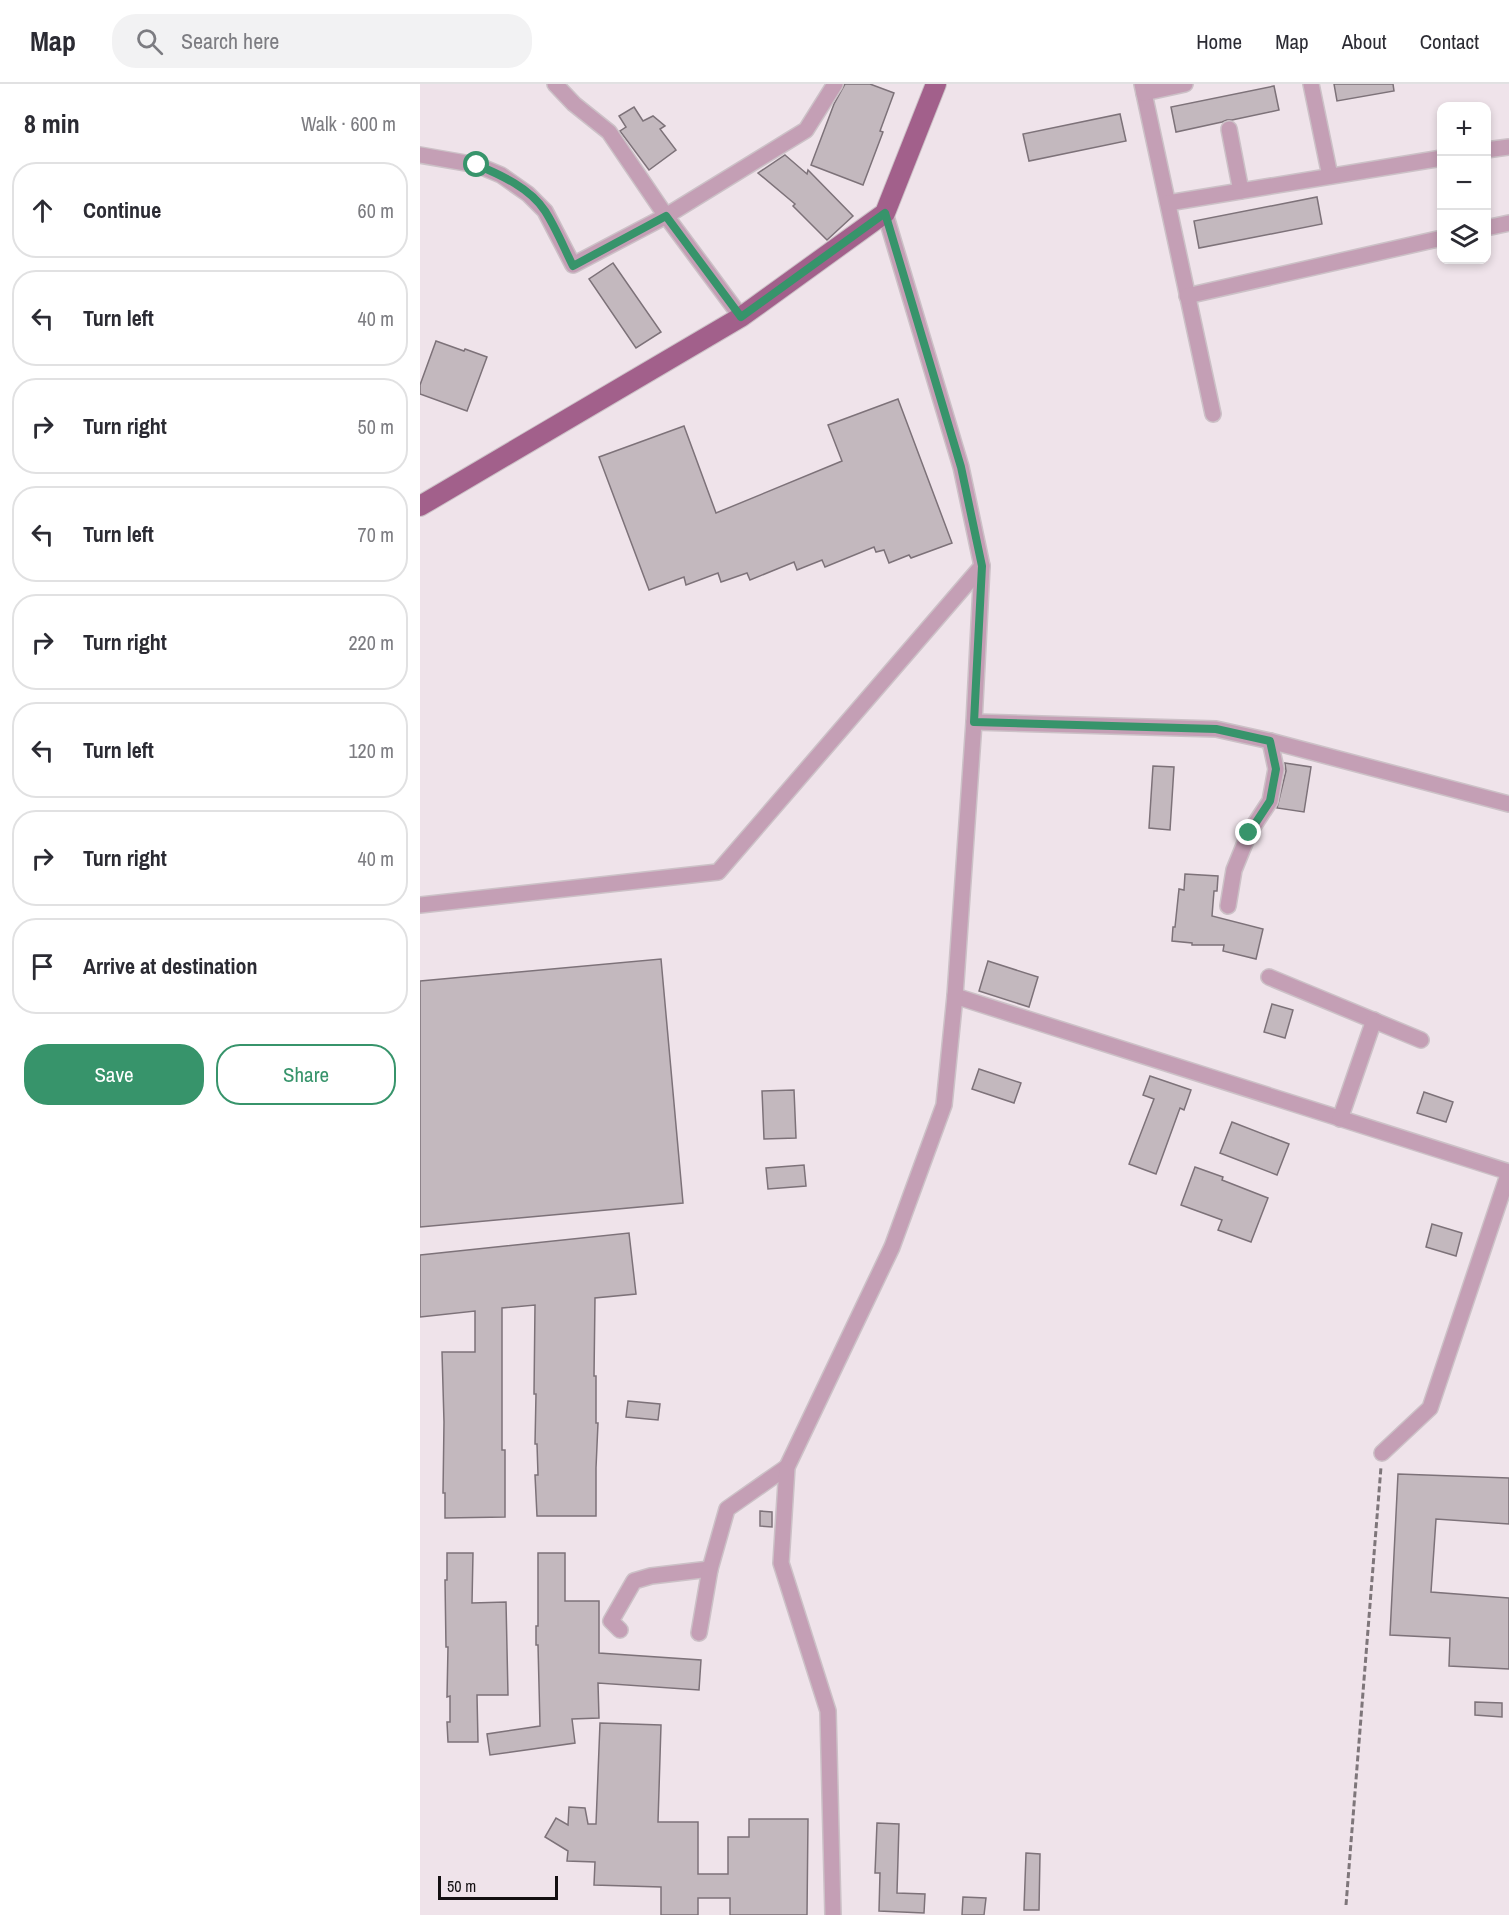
<!DOCTYPE html>
<meta charset="utf-8">
<style>
body{margin:0;font-family:"Archivo Narrow",sans-serif;background:#f2f2f3;color:#2b2b33}
.controls{position:absolute;right:18px;top:18px;display:grid;overflow:hidden;border-radius:12px;box-shadow:0 3px 9px #0003}
.controls button{width:54px;height:54px;display:grid;place-items:center;padding:0;border:0;border-bottom:2px solid #e1e1e2;background:#fff;color:#2b2b33;font:30px sans-serif}
.scale{position:absolute;left:18px;bottom:15px;width:120px;box-sizing:border-box;padding-left:6px;border:3px solid #130f11;border-top:0;font-size:16px;line-height:21px;white-space:nowrap;color:#130f11;-webkit-text-stroke:4px #efe3ea;paint-order:stroke}
.stop{position:absolute;width:18px;height:18px;margin:-14px;border:4px solid #37946b;border-radius:50%;background:#fff}
.stop.end{background:#37946b;border-color:#fff;box-shadow:0 2px 6px #0008}
.list{margin:0;padding:0;list-style:none}
h2{display:flex;justify-content:space-between;align-items:center;height:78px;margin:0;padding:0 24px;font-size:26px}
h2 small{font-size:20px;font-weight:400;color:#7c7c81}
.list li{display:grid;grid-template-columns:39px 1fr auto;gap:18px;align-items:center;box-sizing:border-box;height:96px;margin:0 12px 12px;padding:0 12px;border:2px solid #e1e1e2;border-radius:24px}
.list b{display:block;font-size:22px;white-space:nowrap}
.list em{font-size:20px;font-style:normal;color:#7c7c81}
.actions{display:flex;gap:12px;padding:18px 24px}
.actions a{flex:1;padding:14px 0;border:2px solid #37946b;border-radius:24px;text-align:center;font-size:21px;color:#37946b}
.actions .main{background:#37946b;color:#fff}
.icon{flex:none;width:33px;height:33px;fill:none;stroke:currentColor;stroke-width:2;stroke-linecap:round;stroke-linejoin:round}
.map{position:relative;flex:none;width:1089px;height:1831px;overflow:hidden}
header{display:flex;align-items:center;gap:36px;box-sizing:border-box;height:84px;padding:0 30px;background:#fff;border-bottom:2px solid #e1e1e2}
header strong{font-size:28px}
nav{display:flex;gap:33px;margin-inline-start:auto;font-size:21px}
.search{width:420px;height:54px;background:#f2f2f3;display:flex;align-items:center;gap:15px;box-sizing:border-box;padding:0 21px;border-radius:24px;color:#7c7c81;font-size:22px}
main{display:flex}
aside{flex:1;background:#fff}
.map>svg:first-child{display:block}
.building{fill:#c3b8be;stroke:#7d7279;stroke-width:1.5}
.lines{fill:none;stroke-linecap:round;stroke-linejoin:round}
.minor-casing{stroke:#ccc1c7;stroke-width:18}
.major-casing{stroke:#ccc1c7;stroke-width:22}
.path{stroke:#7e767a;stroke-width:3;stroke-dasharray:6 3;stroke-linecap:butt}
.minor{stroke:#c49fb5;stroke-width:15}
.major{stroke:#a2608b;stroke-width:20}
.route{stroke:#37946b;stroke-width:8}
</style>
<header>
<strong>Map</strong>
<div class="search"><svg class="icon" aria-label="search" viewBox="0 0 24 24"><circle cx="10" cy="10" r="6"/><path d="M15 15l6 6"/></svg>Search here</div>
<nav><a>Home</a><a>Map</a><a>About</a><a>Contact</a></nav>
</header>
<main>
<aside>
<h2>8 min<small>Walk · 600 m</small></h2>
<ul class="list">
<li><svg class="icon" aria-label="ahead" viewBox="0 0 24 24"><path d="M12 20V5M6 11l6-6 6 6"/></svg><div><b>Continue</b></div><em>60 m</em></li>
<li><svg class="icon" aria-label="left" viewBox="0 0 24 24"><path d="M17 20v-9H6M10 6l-5 5 5 5"/></svg><div><b>Turn left</b></div><em>40 m</em></li>
<li><svg class="icon" aria-label="right" viewBox="0 0 24 24"><path d="M7 20v-9h11M14 6l5 5-5 5"/></svg><div><b>Turn right</b></div><em>50 m</em></li>
<li><svg class="icon" aria-label="left" viewBox="0 0 24 24"><path d="M17 20v-9H6M10 6l-5 5 5 5"/></svg><div><b>Turn left</b></div><em>70 m</em></li>
<li><svg class="icon" aria-label="right" viewBox="0 0 24 24"><path d="M7 20v-9h11M14 6l5 5-5 5"/></svg><div><b>Turn right</b></div><em>220 m</em></li>
<li><svg class="icon" aria-label="left" viewBox="0 0 24 24"><path d="M17 20v-9H6M10 6l-5 5 5 5"/></svg><div><b>Turn left</b></div><em>120 m</em></li>
<li><svg class="icon" aria-label="right" viewBox="0 0 24 24"><path d="M7 20v-9h11M14 6l5 5-5 5"/></svg><div><b>Turn right</b></div><em>40 m</em></li>
<li><svg class="icon" aria-label="arrive" viewBox="0 0 24 24"><path d="M6 21V4h12l-3 4 3 4H6"/></svg><div><b>Arrive at destination</b></div></li>
</ul>
<div class="actions"><a class="main">Save</a><a>Share</a></div>
</aside>
<div class="map">
<svg width="1089" height="1831" viewBox="0 0 1089 1831">
<rect width="100%" height="100%" fill="#efe3ea"/>
<g class="building">
<polygon points="425,0 450,0 474,9 460,47 463,48 443,101 391,81 414,20"/>
<polygon points="914,0 973,0 974,7 917,17"/>
<polygon points="854,2 859,26 812,36 807,36 802,38 756,48 751,23"/>
<polygon points="214,23 223,37 233,32 245,42 240,45 256,66 229,86 200,47 206,43 199,32"/>
<polygon points="700,30 706,57 609,77 603,50"/>
<polygon points="365,71 387,90 388,86 433,132 407,156 373,122 375,120 338,89"/>
<polygon points="897,113 902,140 779,164 774,137"/>
<polygon points="193,179 241,248 216,264 169,195"/>
<polygon points="16,257 44,267 45,265 67,273 47,327 0,310 0,301"/>
<polygon points="478,315 532,459 491,474 489,471 469,479 464,466 456,468 454,463 405,483 402,476 377,486 374,478 330,496 327,489 301,498 298,489 266,501 264,493 229,506 179,373 264,342 296,429 422,377 408,341"/>
<polygon points="865,679 891,683 884,728 857,724 866,687"/>
<polygon points="733,682 754,683 750,746 729,744"/>
<polygon points="765,790 798,792 797,807 794,807 792,832 843,845 836,875 803,867 804,861 772,861 772,859 752,857 753,843 755,843 759,805 764,806"/>
<polygon points="241,875 263,1119 0,1143 0,897"/>
<polygon points="568,877 618,893 609,923 559,907"/>
<polygon points="852,920 873,926 865,954 844,948"/>
<polygon points="559,985 601,999 594,1019 552,1005"/>
<polygon points="730,992 771,1006 764,1026 760,1024 736,1090 709,1080 734,1015 723,1011"/>
<polygon points="374,1006 376,1054 344,1055 342,1007"/>
<polygon points="1004,1008 1033,1018 1026,1038 997,1029"/>
<polygon points="812,1038 869,1060 857,1091 800,1069"/>
<polygon points="384,1081 386,1102 348,1105 346,1084"/>
<polygon points="775,1083 803,1093 802,1096 848,1114 831,1158 798,1146 802,1136 761,1121"/>
<polygon points="1012,1140 1042,1149 1036,1172 1006,1163"/>
<polygon points="209,1149 216,1210 175,1214 174,1292 176,1292 176,1339 178,1339 176,1384 176,1432 117,1432 115,1391 118,1391 117,1360 115,1360 116,1310 114,1310 115,1221 82,1224 82,1366 85,1366 85,1433 25,1434 25,1409 23,1409 24,1338 22,1268 55,1268 55,1227 0,1233 0,1171"/>
<polygon points="208,1317 240,1320 238,1336 206,1333"/>
<polygon points="978,1390 1089,1394 1089,1440 1016,1435 1011,1508 1089,1514 1089,1585 1029,1582 1030,1554 970,1551"/>
<polygon points="340,1427 352,1428 352,1443 340,1442"/>
<polygon points="27,1469 53,1469 52,1519 86,1518 88,1611 57,1611 58,1658 28,1658 27,1638 30,1638 30,1612 27,1613 28,1563 26,1563 25,1496 27,1496"/>
<polygon points="118,1469 145,1469 145,1517 179,1517 179,1569 281,1576 279,1606 178,1599 179,1634 152,1635 155,1659 70,1671 67,1650 120,1642 118,1561 116,1561 116,1542 118,1542"/>
<polygon points="1055,1618 1082,1619 1082,1633 1055,1631"/>
<polygon points="180,1639 241,1641 238,1738 278,1738 278,1790 308,1790 308,1753 329,1753 329,1735 388,1735 387,1831 310,1831 310,1814 278,1814 278,1831 241,1831 241,1803 174,1801 175,1778 147,1777 148,1767 125,1753 136,1734 148,1741 149,1723 165,1724 168,1740 176,1740"/>
<polygon points="457,1739 479,1740 477,1809 505,1810 504,1829 459,1827 460,1789 455,1789"/>
<polygon points="606,1769 620,1770 619,1826 604,1826"/>
<polygon points="543,1813 566,1814 564,1831 542,1831"/>
</g>
<g class="lines">
<g class="minor-casing">
<g id="minor">
<polyline points="135,0 154,20 189,48 246,132 321,233"/>
<polyline points="722,0 793,330"/>
<polyline points="891,0 910,92"/>
<polyline points="724,9 765,0"/>
<polyline points="809,45 821,107"/>
<polyline points="1066,66 1089,63"/>
<polyline points="0,71 57,81 81,91 108,110 125,127 153,181 246,132 386,46 415,0"/>
<polyline points="748,119 1022,74"/>
<polyline points="1066,144 1089,139"/>
<polyline points="767,212 1022,154"/>
<polyline points="554,638 796,645 850,657 1089,720"/>
<polyline points="0,821 298,788 562,482"/>
<polyline points="808,822 814,786 829,749 850,717 856,685 850,657"/>
<polyline points="849,893 1001,956"/>
<polyline points="535,912 1089,1088 1010,1324 962,1369"/>
<polyline points="920,1035 954,936"/>
<polyline points="200,1546 191,1537 214,1497 231,1492 290,1485"/>
<polyline points="279,1549 290,1485 307,1425 367,1383"/>
<polyline points="413,1831 408,1627 361,1479 367,1383 472,1163 524,1021 535,912 554,638 562,482 541,383 465,129"/>
</g>
</g>
<g class="major-casing">
<polyline id="major" points="0,422 321,233 465,129 516,0"/>
</g>
<polyline class="path" points="926,1821 961,1383"/>
<use href="#minor" class="minor"/>
<use href="#major" class="major"/>
</g>
<g class="lines">
<path class="route" d="M57,81c24,10 53,23 68,46 11,17 19,37 28,55l93,-50 75,101 144,-104 76,254 21,99 -8,156 242,7 54,12 6,28 -6,32 -21,32"/>
</g>
</svg>
<div class="controls">
<button>+</button>
<button>−</button>
<button><svg class="icon" aria-label="layers" viewBox="0 0 24 24"><path d="M12 4l9 5-9 5-9-5zM3 14l9 5 9-5"/></svg></button>
</div>
<div class="scale">50 m</div>
<div class="stop" style="left:57px;top:81px"></div>
<div class="stop end" style="left:829px;top:749px"></div>
</div>
</main>
